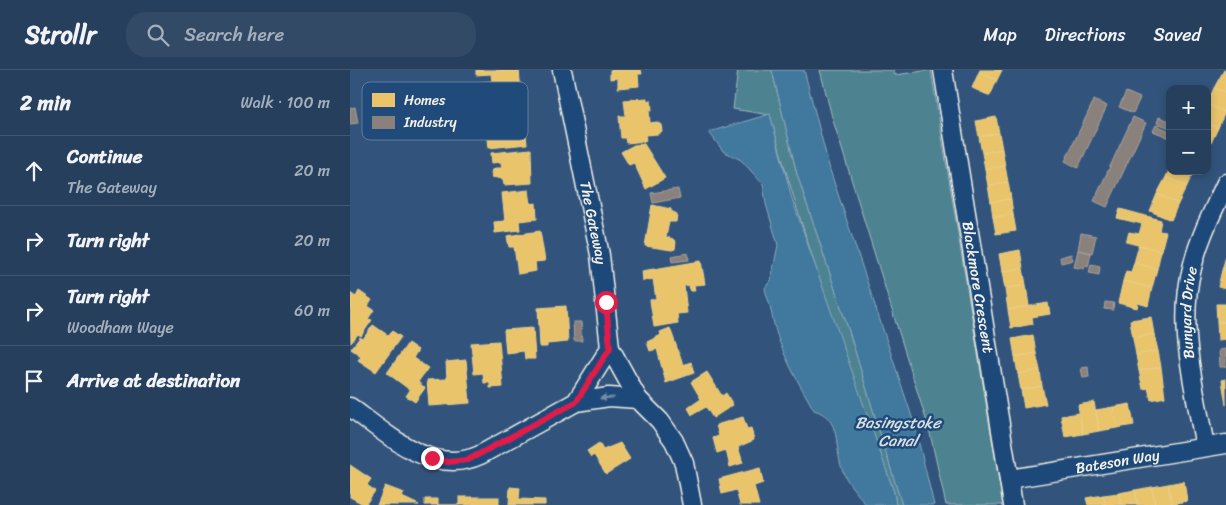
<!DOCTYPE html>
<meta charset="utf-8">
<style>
body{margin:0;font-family:Sriracha,sans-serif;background:#324a66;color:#f1f3f6}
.controls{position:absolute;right:15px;top:15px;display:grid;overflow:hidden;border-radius:10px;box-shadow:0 2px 8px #0003}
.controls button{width:45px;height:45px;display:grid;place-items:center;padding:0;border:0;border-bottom:1px solid #425872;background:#263f5d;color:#f1f3f6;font:25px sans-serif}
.stop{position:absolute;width:15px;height:15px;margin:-11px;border:4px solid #e11d48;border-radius:50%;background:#fff}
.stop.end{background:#e11d48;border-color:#fff;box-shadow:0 1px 5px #0008}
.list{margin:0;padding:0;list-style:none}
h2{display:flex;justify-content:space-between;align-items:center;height:65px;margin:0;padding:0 20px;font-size:21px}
h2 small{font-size:16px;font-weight:400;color:#a4afbc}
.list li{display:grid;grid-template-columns:32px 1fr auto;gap:15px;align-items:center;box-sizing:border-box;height:70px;padding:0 20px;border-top:1px solid #425872}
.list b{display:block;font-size:19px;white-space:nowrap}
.list p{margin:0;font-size:16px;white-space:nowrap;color:#a4afbc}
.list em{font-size:16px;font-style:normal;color:#a4afbc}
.icon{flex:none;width:28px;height:28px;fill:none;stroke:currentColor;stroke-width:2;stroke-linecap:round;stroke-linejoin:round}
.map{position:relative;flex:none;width:876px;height:435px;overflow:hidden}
header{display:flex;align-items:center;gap:30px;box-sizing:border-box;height:70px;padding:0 25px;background:#263f5d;border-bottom:1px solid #425872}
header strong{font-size:24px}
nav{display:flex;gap:28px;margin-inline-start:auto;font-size:18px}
.search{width:350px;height:45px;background:#324a66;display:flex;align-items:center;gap:12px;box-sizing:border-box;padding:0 18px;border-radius:20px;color:#a4afbc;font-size:19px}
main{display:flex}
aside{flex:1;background:#263f5d}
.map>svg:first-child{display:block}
.green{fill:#4e8391;stroke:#a1babc}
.water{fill:#41789e;stroke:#89a8bc}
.homes{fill:#e9c46a;stroke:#ecd290}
.industry{fill:#8a817c;stroke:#aaa39c}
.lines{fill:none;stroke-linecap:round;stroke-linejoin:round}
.minor-casing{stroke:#f4f1e8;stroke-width:21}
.minor{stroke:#1f4a7a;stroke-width:18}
.oneway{fill:#748da6}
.route{stroke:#e11d48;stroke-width:6}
.labels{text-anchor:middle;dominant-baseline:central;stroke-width:5;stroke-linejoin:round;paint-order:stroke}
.street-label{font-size:15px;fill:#f4f1e8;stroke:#1f4a7a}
.water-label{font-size:16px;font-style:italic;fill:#d9dfdd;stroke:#1f4a7a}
.key{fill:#1f4a7a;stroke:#5f7c9b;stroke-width:1}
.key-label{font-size:14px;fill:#f4f1e8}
</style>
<header>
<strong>Strollr</strong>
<div class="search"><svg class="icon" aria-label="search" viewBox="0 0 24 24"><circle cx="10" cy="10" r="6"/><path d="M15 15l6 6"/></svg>Search here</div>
<nav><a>Map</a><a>Directions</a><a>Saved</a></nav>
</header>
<main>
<aside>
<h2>2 min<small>Walk · 100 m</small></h2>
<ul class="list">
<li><svg class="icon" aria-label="ahead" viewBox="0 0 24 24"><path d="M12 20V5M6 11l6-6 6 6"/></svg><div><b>Continue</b><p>The Gateway</p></div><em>20 m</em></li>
<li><svg class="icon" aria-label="right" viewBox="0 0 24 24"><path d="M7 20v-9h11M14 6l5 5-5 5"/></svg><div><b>Turn right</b></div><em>20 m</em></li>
<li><svg class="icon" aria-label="right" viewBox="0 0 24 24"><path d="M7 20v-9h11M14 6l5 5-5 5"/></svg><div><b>Turn right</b><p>Woodham Waye</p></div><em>60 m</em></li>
<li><svg class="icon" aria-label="arrive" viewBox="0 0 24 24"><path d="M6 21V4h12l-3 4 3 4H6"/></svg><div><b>Arrive at destination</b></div></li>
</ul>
</aside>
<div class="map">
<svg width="876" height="435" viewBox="0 0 876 435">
<rect width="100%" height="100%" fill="#32547c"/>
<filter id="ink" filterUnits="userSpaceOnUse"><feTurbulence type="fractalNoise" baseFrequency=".02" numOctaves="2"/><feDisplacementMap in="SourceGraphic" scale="10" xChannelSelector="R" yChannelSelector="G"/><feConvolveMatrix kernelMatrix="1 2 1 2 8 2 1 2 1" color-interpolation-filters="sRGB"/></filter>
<g filter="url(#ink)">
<g class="green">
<path d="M388,0h34l25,104 52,157 53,174h-6l-2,-13c-44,-125 -90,-249 -124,-377l-37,-6z"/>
<polygon points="470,0 544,0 545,5 581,0 653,435 596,435 579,359 482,47"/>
</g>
<g class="water">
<polygon points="422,0 454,0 480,100 564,353 584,435 552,435 499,261 447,104"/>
<path d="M420,44l22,85 102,293 2,13h-30c-8,-12 -19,-21 -24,-36 -8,-22 0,-51 -28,-59 -18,-32 -37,-63 -43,-100 -1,-8 -5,-14 -6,-22l6,-8 7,-35 -12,-41 -3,-20 -22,-24 -18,-9 -14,-19z"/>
</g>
<g class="homes">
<polygon points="126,0 169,0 171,21 133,25 131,12 142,11 141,4 126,5"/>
<polygon points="260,0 291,0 292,4 288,4 289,16 268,18 268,8 260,9"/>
<polygon points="630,0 652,0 647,10 629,2"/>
<polygon points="874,0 876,0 876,23 864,18"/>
<polygon points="629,2 647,10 640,26 622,18"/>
<polygon points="864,18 876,23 875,42 857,34"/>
<polygon points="297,28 297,31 301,30 302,40 299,40 300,53 307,52 311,55 312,61 308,64 295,65 296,71 276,73 275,68 271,68 269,46 276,46 274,30"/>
<polygon points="857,34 875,42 868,58 857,53"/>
<polygon points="164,38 166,55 175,54 177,74 139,78 135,41"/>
<polygon points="646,47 649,63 629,67 626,51"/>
<polygon points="857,53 868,58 861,73 857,71"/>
<polygon points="649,63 652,79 632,83 629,67"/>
<polygon points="294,74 315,108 296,119 284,93 279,95 271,82 284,75"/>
<polygon points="181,79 182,113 154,115 153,109 142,107 141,102 145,98 152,98 151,92 142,93 141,83"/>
<polygon points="652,79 655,96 635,99 632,83"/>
<polygon points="655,96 658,112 638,116 635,99"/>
<polygon points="820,98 820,101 844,101 837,116 816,107"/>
<polygon points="816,107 837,116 828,134 807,124"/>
<polygon points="658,112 661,129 641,132 638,116"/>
<polygon points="179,120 181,134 186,133 187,149 169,151 170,160 145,163 144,152 155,151 152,123"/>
<polygon points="807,124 828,134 821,150 800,141"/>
<polygon points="661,129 663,144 643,147 641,132"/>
<polygon points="302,135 321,139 321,141 327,144 326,152 319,152 316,167 323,169 326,172 325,179 322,180 295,176"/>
<polygon points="770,139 811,150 809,161 816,162 811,181 776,172 779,162 789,164 792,154 767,148"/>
<polygon points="663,144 666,161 646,164 643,147"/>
<polygon points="190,161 195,191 185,192 186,201 168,204 164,177 159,177 157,166"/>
<polygon points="789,175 811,181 807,199 784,193"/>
<polygon points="670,180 673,198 652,202 649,184"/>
<polygon points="876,186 876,201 872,200"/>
<polygon points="351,191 355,214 344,215 345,221 340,221 339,215 334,216 337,243 327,244 328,253 304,257 300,230 306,229 303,209 293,211 292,201"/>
<polygon points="784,193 807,199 802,218 773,211 776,201 781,202"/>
<polygon points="673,198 676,215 655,219 652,202"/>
<polygon points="872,200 876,201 876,219 868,217"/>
<polygon points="773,211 802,218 798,236 788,233 787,238 768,233"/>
<polygon points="676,215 679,236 658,240 655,219"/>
<polygon points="9,221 22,230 18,236 24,240 18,249 22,250 11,266 8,264 1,273 0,223 6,227"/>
<polygon points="698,233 700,244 682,247 683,254 661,258 658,240"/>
<polygon points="866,234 876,234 876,252 867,252"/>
<polygon points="216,236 218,272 197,274 197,277 190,277 188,238"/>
<polygon points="801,247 804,264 783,268 780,250"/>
<polygon points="867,252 876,252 876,269 868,270"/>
<polygon points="23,255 39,266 42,261 51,267 26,302 8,290 11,286 1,279 10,267 13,269"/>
<polygon points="183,258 185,289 175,289 174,281 156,283 154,260"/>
<polygon points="320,258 333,295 341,292 344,303 316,313 307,279 300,281 297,272 311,265 310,262"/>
<polygon points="804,264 808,281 786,285 783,268"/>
<polygon points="683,265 686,283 665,287 662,269"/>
<polygon points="149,271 153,317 140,318 140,313 134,313 133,303 124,304 121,273"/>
<polygon points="58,273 68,280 63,288 78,298 68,312 75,318 65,332 56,326 60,320 37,303"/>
<polygon points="808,281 811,297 789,301 786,285"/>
<polygon points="686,283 690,300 668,304 665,287"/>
<polygon points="116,290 120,333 79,336 77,310 97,309 96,292"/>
<polygon points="811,297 815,327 801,330 798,318 793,319 789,301"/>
<polygon points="690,300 692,316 671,320 668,304"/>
<polygon points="357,302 372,326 376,323 383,335 363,348 356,337 342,345 338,338 351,329 341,312"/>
<polygon points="876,309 876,335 872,310"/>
<polygon points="692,316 696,334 674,338 671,320"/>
<polygon points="744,332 749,361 733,364 728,335"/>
<polygon points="780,334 784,355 767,358 763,337"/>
<polygon points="763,337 767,358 749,361 746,340"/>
<polygon points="729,343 733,364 715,367 711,346"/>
<polygon points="393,347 397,359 401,358 404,370 388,377 393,393 380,397 376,380 367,383 363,368 369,366 366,355"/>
<polygon points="249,373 253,380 270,373 280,389 256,404 244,385 241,387 237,381"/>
<polygon points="0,395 21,409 17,415 25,421 15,435 0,427"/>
<polygon points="410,398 413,413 404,416 409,435 390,435 386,420 372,424 369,409"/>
<polygon points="834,411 837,431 822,434 818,414"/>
<polygon points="818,414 822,434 805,435 802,417"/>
<polygon points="35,416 54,423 52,427 69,435 27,435"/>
<polygon points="160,417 170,418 169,429 195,430 195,435 159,435"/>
<polygon points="802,417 805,435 788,435 785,420"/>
<polygon points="785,420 788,435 771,435 769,423"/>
<polygon points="769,423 771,435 755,435 753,425"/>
<polygon points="753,425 755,435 738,435 736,428"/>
<rect x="109" y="427" width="40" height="8"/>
<polygon points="75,429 88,429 88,435 109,435 75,435"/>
</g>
<g class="industry">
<polygon points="776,22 790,28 783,43 769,37"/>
<polygon points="744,30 757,36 728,98 715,91"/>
<polygon points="5,37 8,53 0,54 0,38"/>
<polygon points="783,47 796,53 757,137 744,131"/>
<polygon points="809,47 820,51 820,58 807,53"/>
<polygon points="806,55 820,61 820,68 803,61"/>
<polygon points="328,119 330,128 303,133 301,123"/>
<polygon points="731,163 746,166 742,183 728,180"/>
<polygon points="728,180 741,183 738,197 735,196 734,199 724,197"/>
<polygon points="338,183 339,190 322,192 321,186"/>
<polygon points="721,184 723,190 711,193 710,187"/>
<polygon points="741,194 750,196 749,205 739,203"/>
<polygon points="755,232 764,233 763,240 754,239"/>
<polygon points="223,252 231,252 232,271 224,271"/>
<polygon points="876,279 876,297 870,297 869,280"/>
<polygon points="738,297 739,307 733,308 731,298"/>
</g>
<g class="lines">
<g class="minor-casing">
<g id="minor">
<path id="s1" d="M212,0l38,185 10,93 28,51 22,22 14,20 10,22 8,42"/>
<path id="s2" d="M593,0l70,435"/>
<polyline points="226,332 260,278"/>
<path d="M0,337c37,27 82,70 130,48l96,-53 33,-5 29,2"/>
<path id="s3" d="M855,377c-10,-58 -28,-120 -13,-179 7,-30 21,-57 34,-85"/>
<path id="s4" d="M659,409l217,-35"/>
</g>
</g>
<use href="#minor" class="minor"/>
</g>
<defs><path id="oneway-solid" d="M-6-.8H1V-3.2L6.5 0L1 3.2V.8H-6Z" transform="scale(1.25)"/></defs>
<use class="oneway" href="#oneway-solid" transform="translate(257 328) rotate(177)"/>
</g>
<g class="lines" filter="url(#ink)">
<polyline class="route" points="82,388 98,392 118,390 226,332 260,278 256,232"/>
</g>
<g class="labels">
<g class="street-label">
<text stroke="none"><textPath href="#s1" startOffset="156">The Gateway</textPath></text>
<text stroke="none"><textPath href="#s2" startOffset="220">Blackmore Crescent</textPath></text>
<text stroke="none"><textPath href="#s3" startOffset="136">Bunyard Drive</textPath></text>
<text stroke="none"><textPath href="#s4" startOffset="110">Bateson Way</textPath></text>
</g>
<g class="water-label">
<text x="548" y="352">Basingstoke<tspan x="548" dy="18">Canal</tspan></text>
</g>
</g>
<rect x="12" y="12" width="166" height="58" rx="8" class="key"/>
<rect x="22" y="23" width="23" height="14" fill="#e9c46a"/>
<rect x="22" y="46" width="23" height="13" fill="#8a817c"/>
<g class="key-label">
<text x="54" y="35">Homes</text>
<text x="54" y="57">Industry</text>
</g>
</svg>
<div class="controls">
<button>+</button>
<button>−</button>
</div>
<div class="stop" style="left:256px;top:232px"></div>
<div class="stop end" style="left:82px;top:388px"></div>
</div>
</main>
